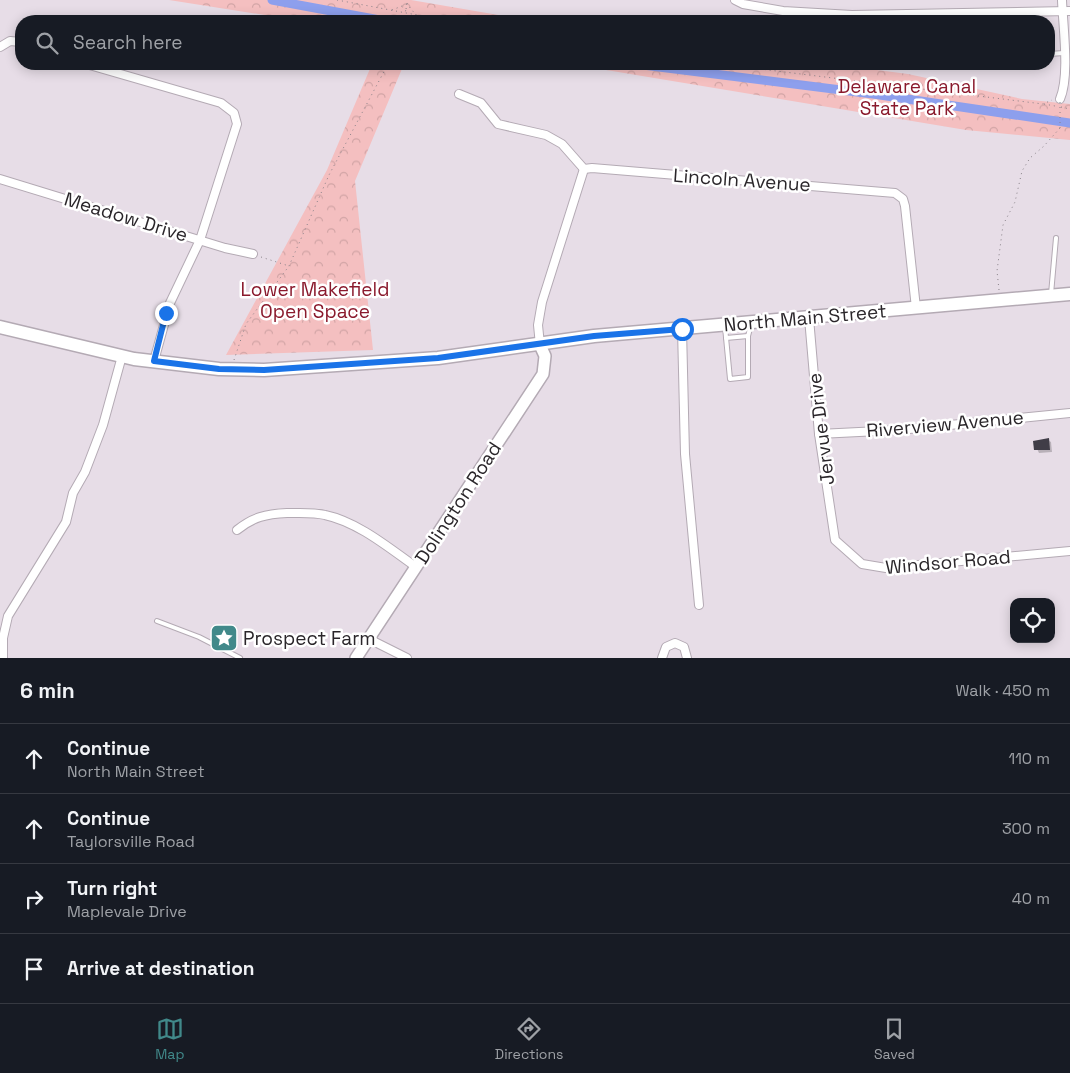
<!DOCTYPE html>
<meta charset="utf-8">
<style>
body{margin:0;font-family:"Space Grotesk",sans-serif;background:#20242c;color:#f1f3f6}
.controls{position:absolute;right:15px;bottom:15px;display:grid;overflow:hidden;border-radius:10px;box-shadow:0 2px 12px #0003}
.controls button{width:45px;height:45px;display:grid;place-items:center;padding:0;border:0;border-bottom:1px solid #363941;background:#171b24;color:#f1f3f6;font:25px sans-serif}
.stop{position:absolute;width:15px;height:15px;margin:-11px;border:4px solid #1a73e8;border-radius:50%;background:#fff}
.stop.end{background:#1a73e8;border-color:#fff;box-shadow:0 1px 5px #0008}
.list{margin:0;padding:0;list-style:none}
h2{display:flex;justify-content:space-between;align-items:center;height:65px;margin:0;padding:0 20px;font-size:21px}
h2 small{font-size:16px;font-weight:400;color:#9ea1a6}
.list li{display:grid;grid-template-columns:32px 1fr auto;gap:15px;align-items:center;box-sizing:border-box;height:70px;padding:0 20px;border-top:1px solid #363941}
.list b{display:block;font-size:19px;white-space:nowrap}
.list p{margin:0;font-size:16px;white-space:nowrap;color:#9ea1a6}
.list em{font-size:16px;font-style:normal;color:#9ea1a6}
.icon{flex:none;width:28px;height:28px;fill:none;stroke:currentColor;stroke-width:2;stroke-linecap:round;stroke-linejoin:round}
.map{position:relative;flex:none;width:1070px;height:658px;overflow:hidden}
.search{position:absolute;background:#171b24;box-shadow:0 2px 12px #0003;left:15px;right:15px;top:15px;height:55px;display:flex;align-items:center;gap:12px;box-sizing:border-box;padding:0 18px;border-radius:20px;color:#9ea1a6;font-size:19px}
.sheet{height:345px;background:#171b24}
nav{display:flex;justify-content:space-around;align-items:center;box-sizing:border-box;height:70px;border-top:1px solid #363941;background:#171b24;font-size:14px;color:#9ea1a6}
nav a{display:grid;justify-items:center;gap:2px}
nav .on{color:#41898a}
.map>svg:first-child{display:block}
.park{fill:url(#park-crowns)}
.shadow{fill:#0003}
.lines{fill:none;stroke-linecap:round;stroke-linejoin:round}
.canal{stroke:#8d9fed;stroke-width:9}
.building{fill:#403d47}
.lane-casing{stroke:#b4aab4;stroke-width:6}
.street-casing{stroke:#b4aab4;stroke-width:10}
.secondary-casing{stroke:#b4aab4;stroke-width:14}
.primary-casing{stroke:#b4aab4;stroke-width:15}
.path{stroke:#888188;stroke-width:1;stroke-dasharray:1 4;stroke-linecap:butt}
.lane{stroke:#fff;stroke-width:4}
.street{stroke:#fff;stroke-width:8}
.secondary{stroke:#fff;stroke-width:11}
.primary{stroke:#fff;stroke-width:12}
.path-bridge{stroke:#888188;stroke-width:1;stroke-dasharray:1 4;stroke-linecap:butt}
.route{stroke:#1a73e8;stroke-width:6}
.labels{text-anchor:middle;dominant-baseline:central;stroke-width:5;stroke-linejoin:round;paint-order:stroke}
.park-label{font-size:19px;fill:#8a1a2d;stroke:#fff}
.street-label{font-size:19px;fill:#2a262a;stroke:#fff}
.poi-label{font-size:19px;fill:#2a262a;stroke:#fff;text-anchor:start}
</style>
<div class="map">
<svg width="1070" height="658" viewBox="0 0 1070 658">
<defs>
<pattern id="park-crowns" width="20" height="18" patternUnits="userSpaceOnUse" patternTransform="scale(1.25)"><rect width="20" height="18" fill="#f4bfc0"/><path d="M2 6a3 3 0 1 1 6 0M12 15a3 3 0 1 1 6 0" fill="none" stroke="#d1a4a5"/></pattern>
</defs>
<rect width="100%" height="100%" fill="#e7dde7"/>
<g class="park">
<polygon points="169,0 411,0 533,21 303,21"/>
<polygon points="372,64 404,64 355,181 373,350 226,355 327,170"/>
<polygon points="570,64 831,64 908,74 1022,99 1070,104 1070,140 966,130"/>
</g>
<polygon class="shadow" points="1048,440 1051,442 1052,452 1039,453 1034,442"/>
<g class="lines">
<g class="canal">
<polyline points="272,0 385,21"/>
<polyline points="635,64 873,94 1070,123"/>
</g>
</g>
<polygon class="building" points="1049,438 1050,450 1034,450 1033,441"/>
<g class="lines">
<g class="lane-casing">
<g id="lane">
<polyline points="1049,54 1064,53"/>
<polyline points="1051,294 1056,238"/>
<polyline points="725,327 730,379 748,377 748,336 751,325"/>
<polyline points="726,338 748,336"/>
<polyline points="157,621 199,637 240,658"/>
</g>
</g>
<g class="street-casing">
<g id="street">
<polyline points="735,0 743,4 783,11 852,15 1070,11"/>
<polyline points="0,47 10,41 21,42"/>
<polyline points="86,64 221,103 234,113 237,124 200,240 170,303 154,361"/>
<polyline points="459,94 481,103 498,124 546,135 562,144 584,169"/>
<path d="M1060,99c10,-23 3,-72 2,-99"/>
<polyline points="584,169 592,168 895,193 903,199 905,206 916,308"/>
<polyline points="0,179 225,248 253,254"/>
<polyline points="809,318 819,434 835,540 862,564 886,568 1070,551"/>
<polyline points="682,329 685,454 699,605"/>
<polyline points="540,345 538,325 542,302 584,169"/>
<polyline points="819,434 899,430 1070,413"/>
<path d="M237,530c16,-13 29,-16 50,-17 13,0 26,-1 38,2 33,7 64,33 91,52"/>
<polyline points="369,639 407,658"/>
<polyline points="3,658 3,638 8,616 66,522 73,493 85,472 103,425 122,356"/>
<polyline points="662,658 666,647 675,643 684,647 687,658"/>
</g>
</g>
<g class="secondary-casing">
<polyline id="secondary" points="356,658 543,374 545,356 540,345"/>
</g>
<g class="primary-casing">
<polyline id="primary" points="0,327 134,359 219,369 264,370 438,358 594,336 1070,294"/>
</g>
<g class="path">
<polyline points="337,0 449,21"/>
<polyline points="406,9 408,0"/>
<polyline points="392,10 407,4 416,15"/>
<polyline points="720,64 1043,104 1052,100"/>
<polyline points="1044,104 1055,106"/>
<polyline points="1061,107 1070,109"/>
<polyline points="261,257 289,266"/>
<polyline points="999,290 997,271 1003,225 1015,202 1022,171 1030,158 1044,146 1060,128"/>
<polyline points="234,360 246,324 289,266 329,175 388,64"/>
</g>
<use href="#lane" class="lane"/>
<use href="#street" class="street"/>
<use href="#secondary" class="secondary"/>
<use href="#primary" class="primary"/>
<g class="path-bridge">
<polyline points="403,21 406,9"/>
<polyline points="1060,128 1060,99"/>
</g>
</g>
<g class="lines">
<polyline class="route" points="166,313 154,361 219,369 264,370 438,358 594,336 682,329"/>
</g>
<defs>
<g id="sight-square" transform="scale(1.4375)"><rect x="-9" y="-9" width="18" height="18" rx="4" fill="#41898a" stroke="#fff"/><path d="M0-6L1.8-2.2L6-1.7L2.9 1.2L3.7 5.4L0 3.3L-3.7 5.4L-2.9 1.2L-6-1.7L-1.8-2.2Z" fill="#fff"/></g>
</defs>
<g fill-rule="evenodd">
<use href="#sight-square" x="224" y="638"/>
</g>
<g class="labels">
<g class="park-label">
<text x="907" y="86">Delaware Canal<tspan x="907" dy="22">State Park</tspan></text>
<text x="315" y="289">Lower Makefield<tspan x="315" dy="22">Open Space</tspan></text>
</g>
<g class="street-label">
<text transform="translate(742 180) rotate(4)">Lincoln Avenue</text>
<text transform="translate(126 217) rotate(17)">Meadow Drive</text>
<text transform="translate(805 318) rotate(-5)">North Main Street</text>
<text transform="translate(945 424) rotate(-5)">Riverview Avenue</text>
<text transform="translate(821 429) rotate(-97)">Jervue Drive</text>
<text transform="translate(458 503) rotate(-57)">Dolington Road</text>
<text transform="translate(948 562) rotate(-5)">Windsor Road</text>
</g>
<g class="poi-label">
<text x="243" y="638">Prospect Farm</text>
</g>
</g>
</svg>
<div class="controls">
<button><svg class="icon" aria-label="locate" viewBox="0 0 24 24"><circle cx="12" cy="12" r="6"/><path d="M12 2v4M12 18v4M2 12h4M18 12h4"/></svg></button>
</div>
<div class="stop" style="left:682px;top:329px"></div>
<div class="stop end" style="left:166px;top:313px"></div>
<div class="search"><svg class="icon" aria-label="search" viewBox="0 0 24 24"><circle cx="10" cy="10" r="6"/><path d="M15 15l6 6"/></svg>Search here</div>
</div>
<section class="sheet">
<h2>6 min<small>Walk · 450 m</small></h2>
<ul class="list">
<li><svg class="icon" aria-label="ahead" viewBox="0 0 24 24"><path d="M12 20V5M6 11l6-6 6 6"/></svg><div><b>Continue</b><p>North Main Street</p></div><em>110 m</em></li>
<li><svg class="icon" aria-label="ahead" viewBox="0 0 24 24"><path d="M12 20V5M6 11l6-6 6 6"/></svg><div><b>Continue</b><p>Taylorsville Road</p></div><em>300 m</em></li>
<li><svg class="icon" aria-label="right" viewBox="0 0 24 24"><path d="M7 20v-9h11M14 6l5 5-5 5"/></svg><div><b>Turn right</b><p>Maplevale Drive</p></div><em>40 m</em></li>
<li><svg class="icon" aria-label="arrive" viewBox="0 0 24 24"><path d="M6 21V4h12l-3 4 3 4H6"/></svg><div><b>Arrive at destination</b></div></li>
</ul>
</section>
<nav>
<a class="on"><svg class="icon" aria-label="map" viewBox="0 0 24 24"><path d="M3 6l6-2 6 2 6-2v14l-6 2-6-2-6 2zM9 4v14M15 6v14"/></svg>Map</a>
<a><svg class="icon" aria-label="directions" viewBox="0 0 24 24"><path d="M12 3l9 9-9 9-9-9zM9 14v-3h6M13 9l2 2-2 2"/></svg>Directions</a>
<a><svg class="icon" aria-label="saved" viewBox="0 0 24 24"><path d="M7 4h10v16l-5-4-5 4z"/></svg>Saved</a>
</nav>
